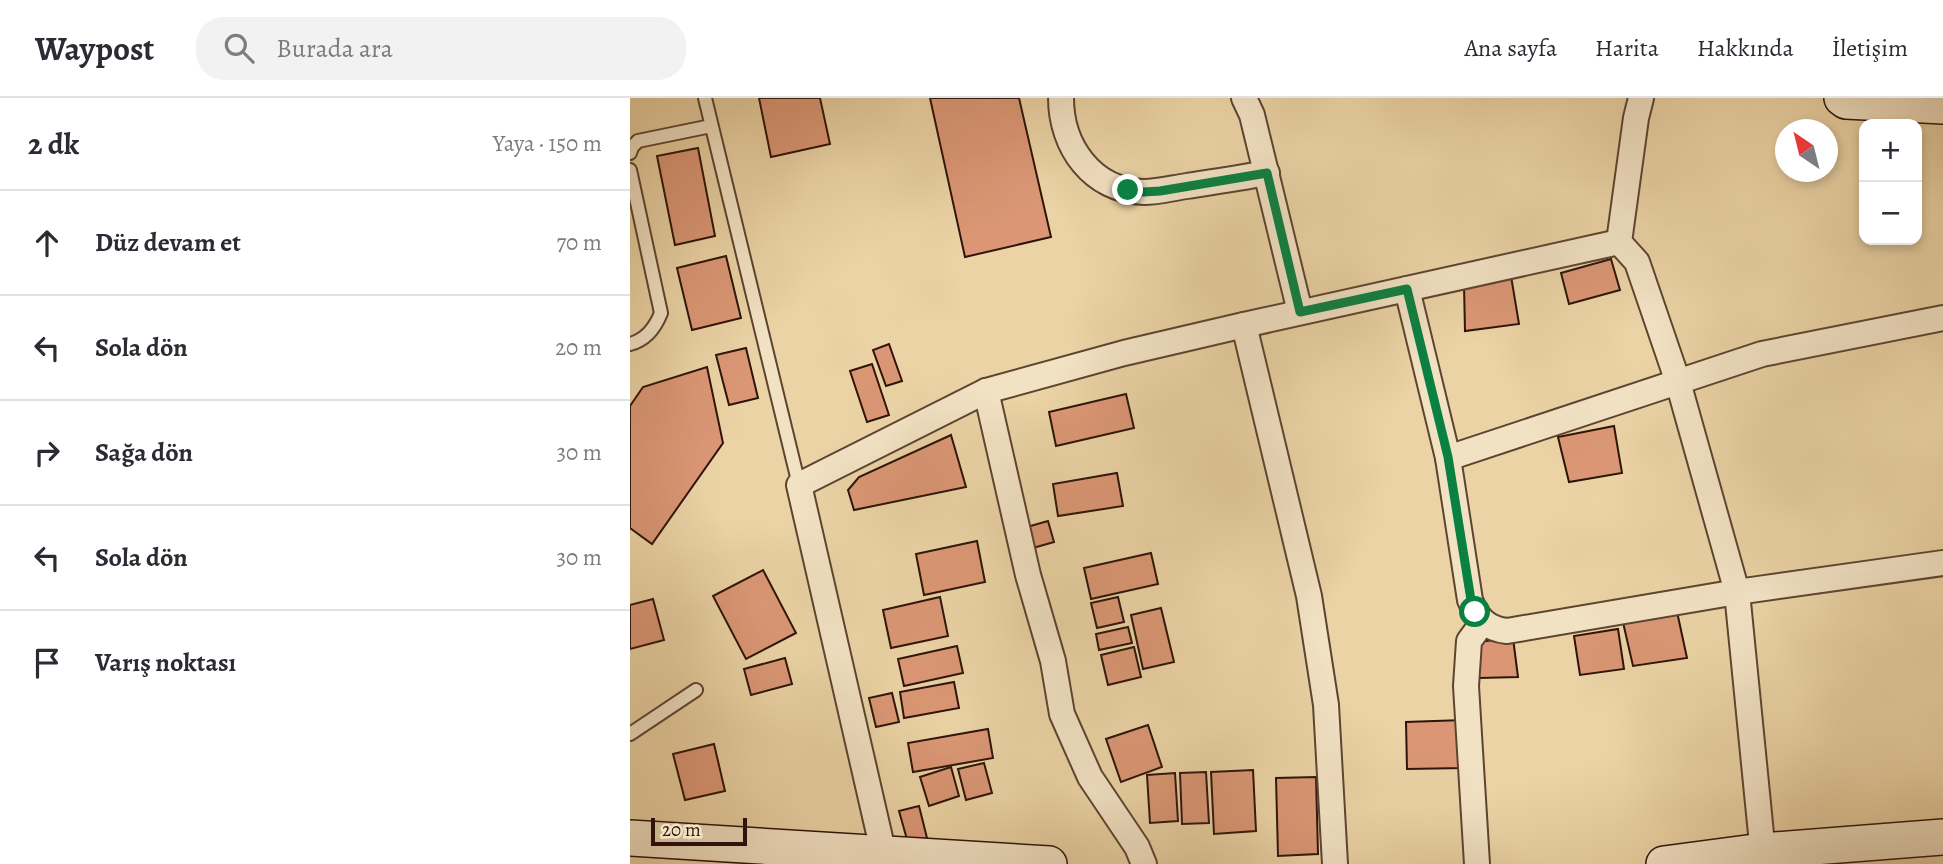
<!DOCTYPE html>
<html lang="tr">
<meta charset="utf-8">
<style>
body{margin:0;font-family:Alegreya,serif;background:#f2f2f3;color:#2b2b33}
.controls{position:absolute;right:21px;top:21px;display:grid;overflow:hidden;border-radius:14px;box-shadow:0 4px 10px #0003}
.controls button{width:63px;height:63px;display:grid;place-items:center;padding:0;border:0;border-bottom:2px solid #e1e1e2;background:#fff;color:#2b2b33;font:35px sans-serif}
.compass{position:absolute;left:1145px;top:21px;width:63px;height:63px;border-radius:50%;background:#fff;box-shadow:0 4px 10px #0003;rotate:325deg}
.scale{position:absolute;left:21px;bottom:18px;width:96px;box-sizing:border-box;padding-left:7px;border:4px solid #2e140a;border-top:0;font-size:19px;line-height:24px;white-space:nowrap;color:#2e140a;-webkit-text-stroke:5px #f2e2c4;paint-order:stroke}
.stop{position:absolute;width:21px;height:21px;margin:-16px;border:5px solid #0b8043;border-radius:50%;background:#fff}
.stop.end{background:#0b8043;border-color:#fff;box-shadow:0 2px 7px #0008}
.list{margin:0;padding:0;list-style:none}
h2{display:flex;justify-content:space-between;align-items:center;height:91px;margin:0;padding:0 28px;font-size:30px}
h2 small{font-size:23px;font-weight:400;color:#7c7c81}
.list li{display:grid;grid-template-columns:46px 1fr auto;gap:21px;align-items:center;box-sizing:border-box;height:105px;padding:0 28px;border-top:2px solid #e1e1e2}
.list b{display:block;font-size:26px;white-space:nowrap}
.list em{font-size:23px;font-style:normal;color:#7c7c81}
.icon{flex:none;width:38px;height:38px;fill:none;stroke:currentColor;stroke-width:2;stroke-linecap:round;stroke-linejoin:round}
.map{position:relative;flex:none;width:1313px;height:766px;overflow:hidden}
header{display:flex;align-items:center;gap:42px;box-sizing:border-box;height:98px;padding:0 35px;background:#fff;border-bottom:2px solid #e1e1e2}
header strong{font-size:33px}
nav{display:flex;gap:38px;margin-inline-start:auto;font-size:24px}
.search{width:490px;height:63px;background:#f2f2f3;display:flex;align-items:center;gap:18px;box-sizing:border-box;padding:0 24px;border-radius:28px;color:#7c7c81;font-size:26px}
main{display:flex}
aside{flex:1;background:#fff}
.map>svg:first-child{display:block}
.building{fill:#db9775;stroke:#2e140a;stroke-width:2}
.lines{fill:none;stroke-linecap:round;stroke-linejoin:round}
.lane-casing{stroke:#5d4431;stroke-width:16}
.street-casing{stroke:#5d4431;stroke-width:28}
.secondary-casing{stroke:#2e140a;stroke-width:38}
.lane{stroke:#f2e2c4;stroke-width:12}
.street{stroke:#f2e2c4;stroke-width:24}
.secondary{stroke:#f2e2c4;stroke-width:35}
.route{stroke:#0b8043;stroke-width:9}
</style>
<header>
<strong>Waypost</strong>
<div class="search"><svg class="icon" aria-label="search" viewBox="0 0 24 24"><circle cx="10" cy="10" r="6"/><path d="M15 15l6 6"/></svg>Burada ara</div>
<nav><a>Ana sayfa</a><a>Harita</a><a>Hakkında</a><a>İletişim</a></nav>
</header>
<main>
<aside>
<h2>2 dk<small>Yaya · 150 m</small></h2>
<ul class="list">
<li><svg class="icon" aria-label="ahead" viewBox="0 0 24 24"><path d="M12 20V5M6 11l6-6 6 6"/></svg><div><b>Düz devam et</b></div><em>70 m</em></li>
<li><svg class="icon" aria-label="left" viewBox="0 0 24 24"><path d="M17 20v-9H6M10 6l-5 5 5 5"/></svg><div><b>Sola dön</b></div><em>20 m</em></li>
<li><svg class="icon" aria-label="right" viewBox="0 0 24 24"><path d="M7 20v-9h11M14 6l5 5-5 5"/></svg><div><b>Sağa dön</b></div><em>30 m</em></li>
<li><svg class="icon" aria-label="left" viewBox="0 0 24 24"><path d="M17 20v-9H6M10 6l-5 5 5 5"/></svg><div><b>Sola dön</b></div><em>30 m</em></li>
<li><svg class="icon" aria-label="arrive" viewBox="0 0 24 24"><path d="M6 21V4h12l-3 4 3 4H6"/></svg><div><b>Varış noktası</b></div></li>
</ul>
</aside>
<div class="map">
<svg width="1313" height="766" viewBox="0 0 1313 766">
<rect width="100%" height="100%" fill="#ebd3a5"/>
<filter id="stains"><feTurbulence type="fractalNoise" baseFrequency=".00286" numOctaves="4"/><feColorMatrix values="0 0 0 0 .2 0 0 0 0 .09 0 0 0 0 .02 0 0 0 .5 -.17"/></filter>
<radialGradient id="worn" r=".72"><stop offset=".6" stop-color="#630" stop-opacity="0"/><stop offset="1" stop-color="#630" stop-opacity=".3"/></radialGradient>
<g class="building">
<polygon points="129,0 190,0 200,46 141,59"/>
<polygon points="300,0 389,0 421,139 335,159"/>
<polygon points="68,50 85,138 45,147 27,58"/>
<polygon points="96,158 111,220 62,232 47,170"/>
<polygon points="981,161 990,192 939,206 931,175"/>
<polygon points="881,178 889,226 835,233 834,187"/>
<polygon points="259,246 272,283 256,288 243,252"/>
<polygon points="116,250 128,300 99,307 86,257"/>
<polygon points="242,266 259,317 237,324 220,273"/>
<polygon points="77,269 93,345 22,446 0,430 0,308 13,289"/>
<polygon points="496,296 504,330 426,348 419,314"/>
<polygon points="984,328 992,375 939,384 928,339"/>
<polygon points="321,337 336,389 224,412 218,392 229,379"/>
<polygon points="487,375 493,408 428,418 423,386"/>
<polygon points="418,423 424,444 403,450 397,429"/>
<polygon points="347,443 355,484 294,497 286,456"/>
<polygon points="521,455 528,486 461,501 454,470"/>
<polygon points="133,472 166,535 116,561 83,498"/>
<polygon points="310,499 318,538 261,550 253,512"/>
<polygon points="488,499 494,524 467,530 461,505"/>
<polygon points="23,501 34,542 0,551 0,507"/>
<polygon points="1046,509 1057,560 1003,568 992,520"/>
<polygon points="531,510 544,564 513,571 501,517"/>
<polygon points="498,529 502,545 469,552 466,536"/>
<polygon points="988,531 994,571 950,577 944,538"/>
<polygon points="883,540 888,579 849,580 847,544"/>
<polygon points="327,548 333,575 274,588 268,561"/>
<polygon points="504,549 511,579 478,587 471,557"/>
<polygon points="155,560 162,586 121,597 114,571"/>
<polygon points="324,584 329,610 274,620 270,594"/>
<polygon points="262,595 269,624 246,629 239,600"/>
<polygon points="833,622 834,670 777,671 776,624"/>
<polygon points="518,627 532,669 491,684 476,641"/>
<polygon points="358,631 363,660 283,674 278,645"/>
<polygon points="84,646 95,693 55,702 43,656"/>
<polygon points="354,665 362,695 336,702 328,671"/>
<polygon points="321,669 329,698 299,708 290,679"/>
<polygon points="623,672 626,733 584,736 581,674"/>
<polygon points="576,674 579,725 552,726 550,675"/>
<polygon points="545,675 548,723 520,725 517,677"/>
<polygon points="686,679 688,756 648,758 646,680"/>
<polygon points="289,708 297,740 278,745 269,713"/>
</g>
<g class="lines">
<g class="lane-casing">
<g id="lane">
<polyline points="75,0 169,387"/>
<polyline points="0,55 2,49 8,43 81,28"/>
<path d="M0,72l31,143c-6,15 -15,27 -31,31"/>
<polyline points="0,636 66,592"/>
</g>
</g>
<g class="street-casing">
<g id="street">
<path d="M431,0c0,48 31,93 83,94 14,0 29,-4 43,-6 26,-4 53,-8 80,-13"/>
<polyline points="614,0 622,17 670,214"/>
<polyline points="1011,0 1006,20 989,144 1007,164 1048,284 1107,494 1134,766"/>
<path d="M777,191l41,169 22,142c7,18 17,29 37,31l230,-39 206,-29"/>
<polyline points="614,227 679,498 696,607 705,766"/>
<polyline points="356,293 398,477 423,563 432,616 460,679 507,749 514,766"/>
<polyline points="818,360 1132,256 1313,220"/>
<polyline points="256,766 169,387 356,293 494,255 614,227 989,144"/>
<polyline points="847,766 836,588 839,543 853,524"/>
</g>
</g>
<g class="secondary-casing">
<g id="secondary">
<polyline points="1212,0 1216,3 1313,8"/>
<polyline points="0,740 419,766"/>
<polyline points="1034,766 1132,753 1313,739"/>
</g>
</g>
<use href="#lane" class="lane"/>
<use href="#street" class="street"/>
<use href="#secondary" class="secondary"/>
</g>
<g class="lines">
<polyline class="route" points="498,92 514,94 530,93 637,75 670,214 777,191 818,359 841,502 845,514"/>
</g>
<rect width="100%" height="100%" filter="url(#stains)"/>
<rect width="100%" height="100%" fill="url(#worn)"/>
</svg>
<div class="controls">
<button>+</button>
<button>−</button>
</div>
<svg class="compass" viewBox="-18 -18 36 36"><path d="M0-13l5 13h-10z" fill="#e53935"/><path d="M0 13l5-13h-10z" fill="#7c7c81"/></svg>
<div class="scale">20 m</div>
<div class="stop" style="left:845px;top:514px"></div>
<div class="stop end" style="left:498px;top:92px"></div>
</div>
</main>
